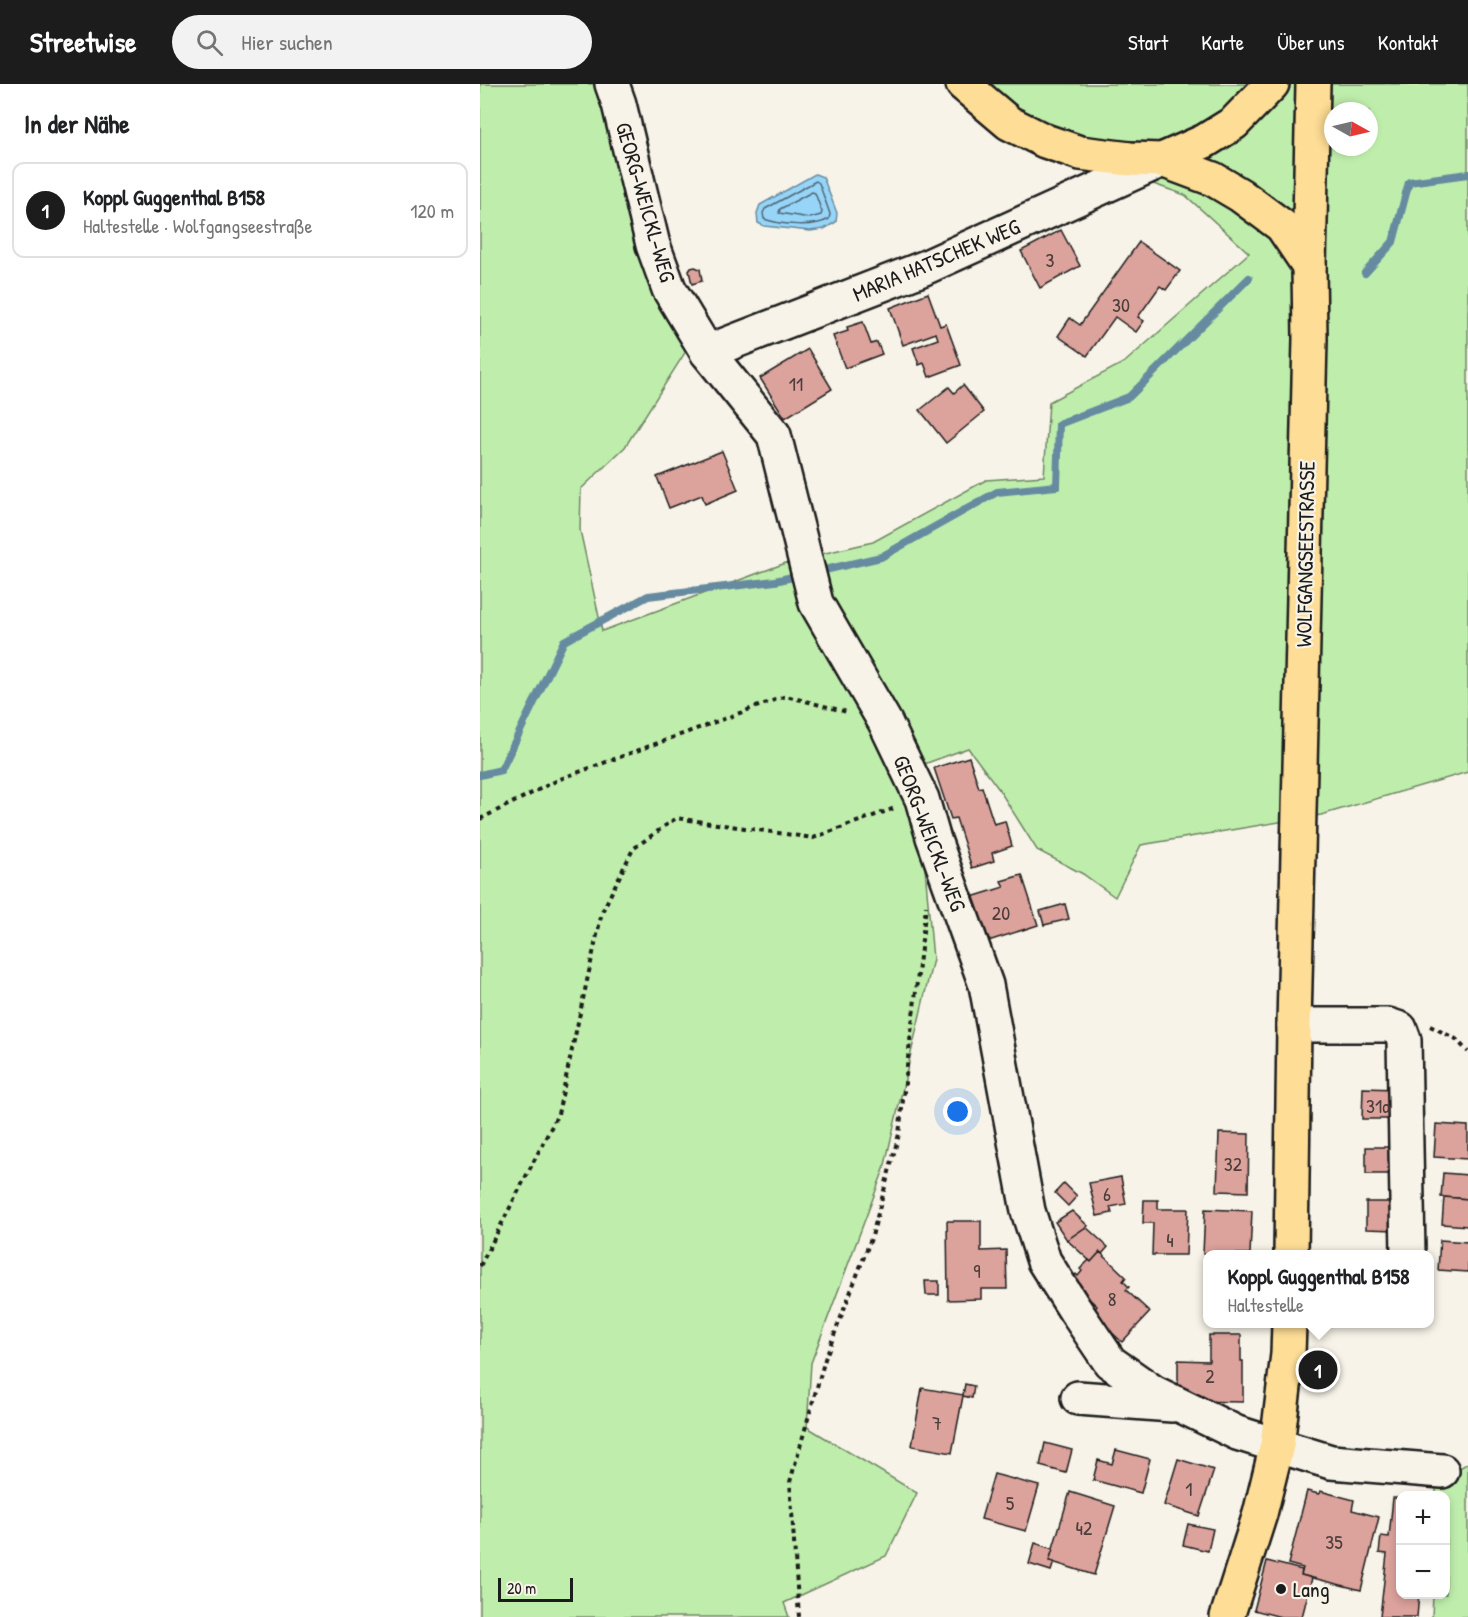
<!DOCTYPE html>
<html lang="de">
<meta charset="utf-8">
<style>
body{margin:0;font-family:"Patrick Hand",sans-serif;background:#f2f2f2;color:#202124}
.controls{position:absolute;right:18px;bottom:18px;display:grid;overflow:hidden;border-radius:12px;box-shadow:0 3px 9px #0003}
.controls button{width:54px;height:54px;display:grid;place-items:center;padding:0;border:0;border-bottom:2px solid #e0e0e0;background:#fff;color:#202124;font:30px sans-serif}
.compass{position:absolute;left:844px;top:18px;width:54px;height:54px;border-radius:50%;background:#fff;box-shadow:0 3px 9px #0003;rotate:98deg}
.scale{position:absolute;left:18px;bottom:15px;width:75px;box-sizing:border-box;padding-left:6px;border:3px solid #1c1c1c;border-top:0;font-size:16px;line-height:21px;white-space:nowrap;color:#1c1c1c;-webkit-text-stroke:4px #f7f3e8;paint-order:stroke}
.you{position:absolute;left:478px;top:1028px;width:21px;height:21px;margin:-15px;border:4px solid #fff;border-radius:50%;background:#1a73e8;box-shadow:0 0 0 9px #1a73e833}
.badge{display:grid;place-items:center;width:39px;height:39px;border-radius:50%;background:#1c1c1c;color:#fff;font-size:20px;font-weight:700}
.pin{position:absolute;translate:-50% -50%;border:3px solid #fff;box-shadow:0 2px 6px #0006}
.popup{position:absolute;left:723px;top:1166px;width:231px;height:78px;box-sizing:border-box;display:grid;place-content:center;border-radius:12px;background:#fff;filter:drop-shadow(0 2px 4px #0005);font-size:20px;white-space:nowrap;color:#757577}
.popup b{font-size:22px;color:#202124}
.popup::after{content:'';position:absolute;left:50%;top:100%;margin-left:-12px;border:12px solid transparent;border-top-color:#fff}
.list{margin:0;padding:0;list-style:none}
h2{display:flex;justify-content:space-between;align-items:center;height:78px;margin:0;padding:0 24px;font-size:26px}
h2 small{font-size:20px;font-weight:400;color:#757577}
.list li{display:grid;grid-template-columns:39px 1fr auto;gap:18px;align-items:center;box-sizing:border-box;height:96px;margin:0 12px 12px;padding:0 12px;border:2px solid #e0e0e0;border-radius:12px}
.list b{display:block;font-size:22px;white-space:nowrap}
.list p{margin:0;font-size:20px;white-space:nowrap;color:#757577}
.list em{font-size:20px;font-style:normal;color:#757577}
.icon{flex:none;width:33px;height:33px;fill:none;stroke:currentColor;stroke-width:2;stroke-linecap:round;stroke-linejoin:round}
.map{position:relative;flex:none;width:988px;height:1533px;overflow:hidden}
header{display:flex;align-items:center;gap:36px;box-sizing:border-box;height:84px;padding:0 30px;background:#1c1c1c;color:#fff}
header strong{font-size:28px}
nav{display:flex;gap:33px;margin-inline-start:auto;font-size:21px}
.search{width:420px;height:54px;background:#f2f2f2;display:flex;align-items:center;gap:15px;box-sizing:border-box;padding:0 21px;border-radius:33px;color:#757577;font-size:22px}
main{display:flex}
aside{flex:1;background:#fff}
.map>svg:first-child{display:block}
.green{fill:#bfeeac;stroke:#6e8564;stroke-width:1.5;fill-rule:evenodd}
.water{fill:#97d5f8;stroke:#668ba0;stroke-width:1.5}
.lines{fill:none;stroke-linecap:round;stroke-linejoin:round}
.shore{stroke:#4d6674;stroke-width:1.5}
.stream{stroke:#668ba0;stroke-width:8}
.building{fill:#dca29c;stroke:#1c1c1c;stroke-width:1.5}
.minor-casing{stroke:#1c1c1c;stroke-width:38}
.major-casing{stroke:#1c1c1c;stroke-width:38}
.path{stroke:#1c1c1c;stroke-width:4;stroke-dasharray:4.5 4.5;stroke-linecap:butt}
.minor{stroke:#f7f3e8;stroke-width:33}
.major{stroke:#fedd96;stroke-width:33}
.poi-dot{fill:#1c1c1c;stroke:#f7f3e8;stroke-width:2}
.labels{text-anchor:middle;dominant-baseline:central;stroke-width:4.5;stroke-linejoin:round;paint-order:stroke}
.number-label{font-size:20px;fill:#4c3e3c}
.street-label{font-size:22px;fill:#1c1c1c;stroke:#f7f3e8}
.poi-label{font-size:22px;fill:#1c1c1c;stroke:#f7f3e8;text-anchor:start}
</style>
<header>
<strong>Streetwise</strong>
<div class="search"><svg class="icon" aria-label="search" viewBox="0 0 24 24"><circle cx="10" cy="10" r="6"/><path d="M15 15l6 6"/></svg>Hier suchen</div>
<nav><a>Start</a><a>Karte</a><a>Über uns</a><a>Kontakt</a></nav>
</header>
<main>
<aside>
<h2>In der Nähe<small></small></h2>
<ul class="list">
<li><span class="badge">1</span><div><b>Koppl Guggenthal B158</b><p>Haltestelle · Wolfgangseestraße</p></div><em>120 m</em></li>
</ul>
</aside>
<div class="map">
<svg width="988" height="1533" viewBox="0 0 988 1533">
<rect width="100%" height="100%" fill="#f7f3e8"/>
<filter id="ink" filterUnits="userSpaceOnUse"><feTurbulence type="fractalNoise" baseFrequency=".0167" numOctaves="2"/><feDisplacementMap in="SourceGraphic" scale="12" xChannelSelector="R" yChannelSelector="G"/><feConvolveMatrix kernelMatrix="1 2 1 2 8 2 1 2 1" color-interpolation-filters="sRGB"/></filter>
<g filter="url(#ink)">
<g class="green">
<path d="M0,0h134l74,264 -63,99 -44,42 -1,41 22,101 189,-70 82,-19 113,-62 58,-4 5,-74 76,-40 124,-109 -64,-58 -176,-61 -56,-50h515v688l-147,43 -180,30 -26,52 -32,-23 -46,-24 -39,-62 -30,-40 -52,19 17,192 -49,210 -73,194 -4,64 110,66 -31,63 -102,47 5,14h-309zM853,27h36v36h-36z"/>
<polygon points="988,1379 988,1533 952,1533 953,1511 966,1510 966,1412 956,1411 956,1398"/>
</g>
<polygon class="water" points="335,90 343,93 357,129 356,138 344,145 330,147 284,142 278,139 277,129 280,121"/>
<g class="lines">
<g class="shore">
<path d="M336,97l3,2 11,31 -1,5c-15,9 -48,6 -65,0l-1,-6 2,-4z"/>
<polygon points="332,108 335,109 342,128 341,131 330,134 299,129 300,125"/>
</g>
<g class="stream">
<polyline points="885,189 913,158 929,98 988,90"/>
<polyline points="336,488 401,473 517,408 577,402 579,340 649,313 769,194"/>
<polyline points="0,691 21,686 84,557 168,512 295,497 321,491"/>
</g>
</g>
<g class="building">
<polygon points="581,146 600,182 560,204 541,167"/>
<polygon points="659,158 700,187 686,206 680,202 658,233 664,237 656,248 635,233 607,272 578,252 590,234 600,241"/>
<polygon points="215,183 220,185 222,197 212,200 209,187 211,184"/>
<polygon points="448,209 460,242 466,240 481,281 449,293 444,279 439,281 433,264 458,255 456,249 423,261 410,224"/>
<polygon points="383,238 391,260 397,258 402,270 365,284 353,252 368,247 367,243"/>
<polygon points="328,265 352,305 305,334 280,294"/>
<polygon points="483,301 504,328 466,359 440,326 469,303 474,309"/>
<polygon points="242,367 258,406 225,420 222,411 189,424 177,393"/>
<polygon points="489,673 499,704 502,703 514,740 525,737 532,762 512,769 514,777 492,784 476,734 471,735 454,684"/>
<polygon points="542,791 558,841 499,860 485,815 524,803 521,797"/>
<polygon points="585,820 589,835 564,841 560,827"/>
<polygon points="883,1004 917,1005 918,1035 882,1035"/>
<polygon points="956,1040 988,1042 988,1075 954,1073"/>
<polygon points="739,1049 769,1050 768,1108 737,1107"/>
<rect x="886" y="1063" width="30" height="27"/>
<polygon points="963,1089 988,1091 988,1115 961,1113"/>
<polygon points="641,1093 646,1120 630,1123 632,1129 617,1132 609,1099"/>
<polygon points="584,1099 597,1112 588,1122 575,1109"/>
<polygon points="964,1113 988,1115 988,1142 962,1140"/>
<polygon points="664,1116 678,1116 678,1125 708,1125 706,1171 672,1171 673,1139 663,1139"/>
<polygon points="886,1118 915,1118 915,1146 886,1145"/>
<polygon points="725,1125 772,1127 770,1170 723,1170"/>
<polygon points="592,1127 608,1142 587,1156 575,1138"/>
<polygon points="467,1137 501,1137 501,1167 526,1166 527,1205 501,1205 501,1215 468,1216"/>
<polygon points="606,1143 628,1163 622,1170 620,1168 611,1178 587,1156"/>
<polygon points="960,1156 988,1158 988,1188 958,1186"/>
<polygon points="620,1168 646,1193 643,1197 649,1203 646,1206 670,1228 642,1258 611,1229 617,1222 590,1197 596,1190 598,1192 602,1187 600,1185 609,1176 611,1178"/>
<polygon points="445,1197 459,1197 459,1211 446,1211"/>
<polygon points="729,1251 761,1251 761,1277 763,1277 763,1318 708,1317 698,1305 698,1276 729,1277"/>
<polygon points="844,1278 850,1279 848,1296 842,1295"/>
<polygon points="485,1300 494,1302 492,1314 483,1312 472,1369 432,1362 442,1304 483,1311"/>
<polygon points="565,1359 592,1366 586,1389 560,1382"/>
<polygon points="636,1366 670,1375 661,1409 613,1396 618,1376 632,1380"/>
<polygon points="698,1375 734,1386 719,1432 684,1421"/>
<polygon points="514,1390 559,1402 546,1447 501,1435"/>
<polygon points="827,1407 839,1410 840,1407 874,1416 872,1426 899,1433 881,1506 821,1491 823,1484 808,1480"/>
<polygon points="590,1408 635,1422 614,1491 569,1477"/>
<polygon points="913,1414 920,1414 920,1510 939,1510 937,1533 900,1533 907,1470 899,1469 901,1452 909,1453"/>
<polygon points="708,1440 733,1445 728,1467 703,1461"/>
<polygon points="555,1459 573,1465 569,1477 574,1478 571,1487 549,1480"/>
<polygon points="787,1477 822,1486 821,1491 832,1494 822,1533 801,1533 774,1526"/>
</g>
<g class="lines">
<g class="minor-casing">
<g id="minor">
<polyline points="132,0 139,20 173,161 189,205 227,268 294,351 336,519 405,638 442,715 453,753 506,901 548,1127 564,1177 595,1226 630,1278 673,1308 757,1349 851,1378 962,1387"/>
<polyline points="227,268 444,184 682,76"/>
<polyline points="814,941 908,941 920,945 924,956 928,1170"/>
<polyline points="598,1314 692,1321"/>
</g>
</g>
<g class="major-casing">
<g id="major">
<polyline points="483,0 529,39 565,57 600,69 650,75 682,76 725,57 754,39 792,0"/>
<polyline points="682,76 733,95 760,111 802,142 829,182"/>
<polyline points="811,1170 814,941 830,255 829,182 833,0"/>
<polyline points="747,1533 780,1430 797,1361 808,1270 809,1240"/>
</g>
</g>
<g class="path">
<polyline points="0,735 80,695 306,612 367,628"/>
<polyline points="950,942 976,955 988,968"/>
<polyline points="0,1182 78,1030 122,828 153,765 196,734 333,754 415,724"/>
<polyline points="319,1533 310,1398 345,1275 392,1152 419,1050 446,822"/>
</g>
<use href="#minor" class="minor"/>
<use href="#major" class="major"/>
</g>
</g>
<circle class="poi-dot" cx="801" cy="1505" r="6"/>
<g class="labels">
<g class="number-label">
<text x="570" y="175">3</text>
<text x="641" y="220">30</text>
<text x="316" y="299">11</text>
<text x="521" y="828">20</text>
<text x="898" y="1021">31a</text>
<text x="753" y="1079">32</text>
<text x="627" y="1109">6</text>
<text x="690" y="1155">4</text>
<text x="497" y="1186">9</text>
<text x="632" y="1214">8</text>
<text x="730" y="1291">2</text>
<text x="457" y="1338">7</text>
<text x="709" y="1404">1</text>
<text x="530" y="1418">5</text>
<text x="604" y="1443">42</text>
<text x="854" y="1457">35</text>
</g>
<g class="street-label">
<text transform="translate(166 118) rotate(74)">GEORG-WEICKL-WEG</text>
<text transform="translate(456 176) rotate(-23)">MARIA HATSCHEK WEG</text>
<text transform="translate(825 470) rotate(-89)">WOLFGANGSEESTRASSE</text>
<text transform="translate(450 749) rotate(69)">GEORG-WEICKL-WEG</text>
</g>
<g class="poi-label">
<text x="813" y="1505">Lang</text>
</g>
</g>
</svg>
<div class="controls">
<button>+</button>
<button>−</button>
</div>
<svg class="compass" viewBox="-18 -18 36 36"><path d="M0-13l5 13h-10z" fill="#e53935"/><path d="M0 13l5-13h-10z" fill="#757577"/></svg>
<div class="scale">20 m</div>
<div class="you"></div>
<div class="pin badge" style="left:838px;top:1286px">1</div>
<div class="popup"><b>Koppl Guggenthal B158</b>Haltestelle</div>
</div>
</main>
